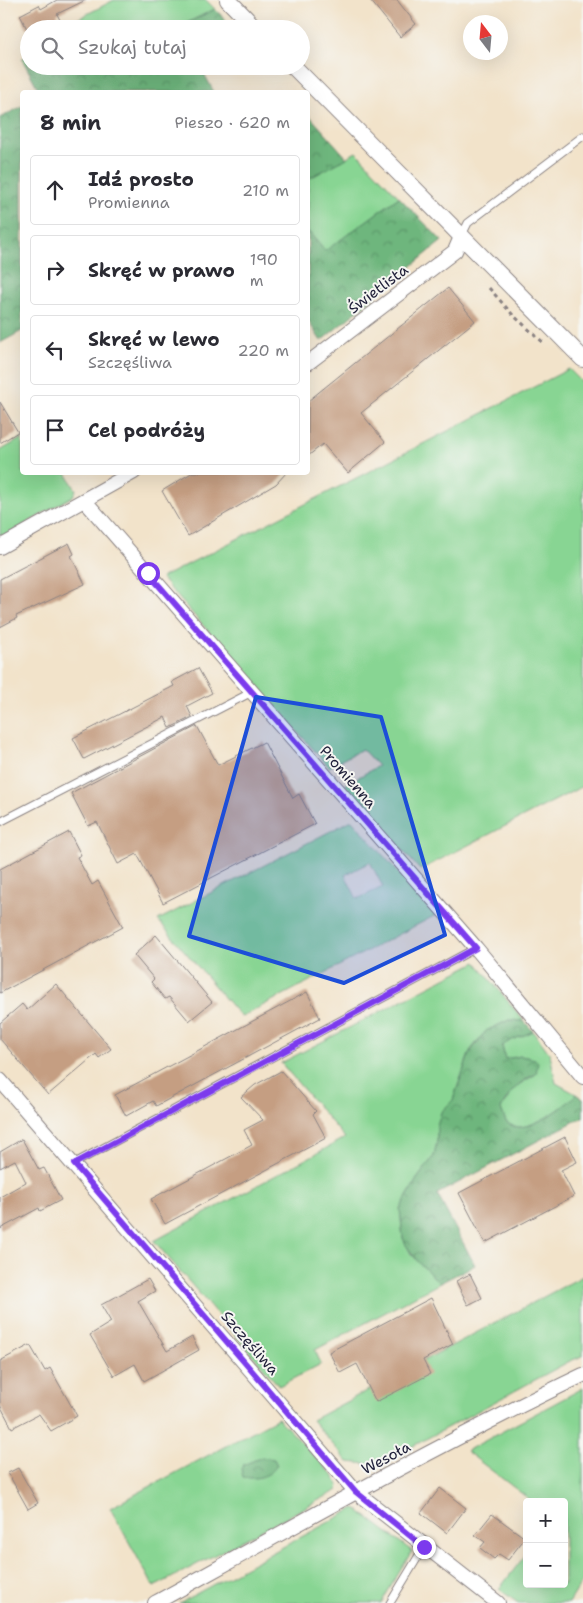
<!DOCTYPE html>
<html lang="pl">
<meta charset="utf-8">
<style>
body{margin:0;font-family:"Shantell Sans",sans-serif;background:#f2f2f3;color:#2b2b33}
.controls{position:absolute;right:15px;bottom:15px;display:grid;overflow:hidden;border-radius:5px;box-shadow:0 5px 20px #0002}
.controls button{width:45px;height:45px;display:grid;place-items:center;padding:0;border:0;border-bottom:1px solid #e1e1e2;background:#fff;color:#2b2b33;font:25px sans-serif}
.compass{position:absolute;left:463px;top:15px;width:45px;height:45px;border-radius:50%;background:#fff;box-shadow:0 5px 20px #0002;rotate:344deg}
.stop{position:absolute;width:15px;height:15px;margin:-11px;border:4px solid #7c3aed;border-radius:50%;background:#fff}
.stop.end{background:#7c3aed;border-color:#fff;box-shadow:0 1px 5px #0008}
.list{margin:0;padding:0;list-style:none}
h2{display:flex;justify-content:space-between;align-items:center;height:65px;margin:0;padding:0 20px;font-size:21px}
h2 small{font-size:16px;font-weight:400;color:#7c7c81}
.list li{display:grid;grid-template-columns:32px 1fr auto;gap:15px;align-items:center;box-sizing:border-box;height:70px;margin:0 10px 10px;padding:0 10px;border:1px solid #e1e1e2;border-radius:5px}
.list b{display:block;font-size:19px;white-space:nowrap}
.list p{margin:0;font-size:16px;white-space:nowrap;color:#7c7c81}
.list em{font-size:16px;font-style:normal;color:#7c7c81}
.icon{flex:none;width:28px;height:28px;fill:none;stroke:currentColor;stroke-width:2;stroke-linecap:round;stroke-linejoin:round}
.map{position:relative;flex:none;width:583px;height:1603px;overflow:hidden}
.search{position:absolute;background:#fff;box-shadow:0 5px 20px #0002;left:20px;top:20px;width:290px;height:55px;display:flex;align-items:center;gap:12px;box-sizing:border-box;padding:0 18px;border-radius:28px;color:#7c7c81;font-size:19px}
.panel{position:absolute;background:#fff;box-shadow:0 5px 20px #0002;left:20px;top:90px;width:290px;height:385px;border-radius:5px}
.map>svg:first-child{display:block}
.grass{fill:#88d593;stroke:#557c67;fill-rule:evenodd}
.forest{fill:url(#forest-crowns);stroke:#486c5c}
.building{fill:#c59e82}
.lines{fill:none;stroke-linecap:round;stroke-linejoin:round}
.service-casing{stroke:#8a8282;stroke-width:9}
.minor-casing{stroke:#8a8282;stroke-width:16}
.tertiary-casing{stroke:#8a8282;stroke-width:18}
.path{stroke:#8a8282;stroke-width:3;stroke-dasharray:4 4;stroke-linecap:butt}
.service{stroke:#fff;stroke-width:7}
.minor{stroke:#fff;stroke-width:14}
.tertiary{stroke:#fff;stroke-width:16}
.route{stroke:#7c3aed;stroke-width:6}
.marked{fill:#1d4ed8;fill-opacity:0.2;stroke:#1d4ed8;stroke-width:4;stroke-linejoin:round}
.labels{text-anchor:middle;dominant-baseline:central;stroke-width:4;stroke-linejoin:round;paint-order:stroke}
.street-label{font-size:15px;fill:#22223b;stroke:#f6f6f2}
</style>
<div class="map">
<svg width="583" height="1603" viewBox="0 0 583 1603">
<defs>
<pattern id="forest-crowns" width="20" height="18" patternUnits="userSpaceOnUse" patternTransform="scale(1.25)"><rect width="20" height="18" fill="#6eb67d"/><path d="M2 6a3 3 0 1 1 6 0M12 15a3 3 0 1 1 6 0" fill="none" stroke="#5a9468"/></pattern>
</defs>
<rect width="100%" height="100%" fill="#f6f6f2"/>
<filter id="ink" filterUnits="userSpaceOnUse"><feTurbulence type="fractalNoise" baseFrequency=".02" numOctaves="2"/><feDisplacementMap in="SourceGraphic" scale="10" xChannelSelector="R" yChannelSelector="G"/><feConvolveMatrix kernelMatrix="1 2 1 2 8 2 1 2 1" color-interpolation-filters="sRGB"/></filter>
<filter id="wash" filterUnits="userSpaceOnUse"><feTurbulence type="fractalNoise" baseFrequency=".0096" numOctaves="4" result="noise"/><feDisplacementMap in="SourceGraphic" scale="20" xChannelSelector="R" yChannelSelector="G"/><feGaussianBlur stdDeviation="1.12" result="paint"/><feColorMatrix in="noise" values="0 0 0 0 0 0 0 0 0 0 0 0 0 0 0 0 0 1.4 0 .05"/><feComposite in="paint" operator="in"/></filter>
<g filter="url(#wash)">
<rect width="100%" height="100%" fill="#f2e3ca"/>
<g class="grass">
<polygon points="114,0 206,0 215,9 175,29 75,29 72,22"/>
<polygon points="356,152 399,197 325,252 308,231 308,179"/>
<polygon points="569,369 583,383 583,786 420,870 345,785 378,766 362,749 329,767 161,578"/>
<polygon points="22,438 22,472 66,473 76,490 73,496 0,539 0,451"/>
<path d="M352,820l84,95 -195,102 -83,-97zM370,862l13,25 -26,12 -12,-24z"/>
<polygon points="476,962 524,1021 509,1020 486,1031 470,1051 453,1100 441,1112 437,1126 437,1142 434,1156 417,1179 400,1209 403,1238 411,1254 440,1283 315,1350 321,1364 279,1386 154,1241 345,1138 281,1063"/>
<path d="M533,1031l17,23 6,29 20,11c-10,13 -42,34 -59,33 -4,0 -8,-3 -11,-5l-5,-13 14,-22 21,-13 -1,-15 -14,-3 -16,3 -3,-13c9,-7 20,-9 31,-15z"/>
<polygon points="583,1276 583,1356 570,1361 378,1465 348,1462 312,1420"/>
<polygon points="583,1388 583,1580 569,1603 518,1603 499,1589 527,1553 527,1584 564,1584 564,1502 533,1502 466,1451"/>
<polygon points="278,1418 332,1474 339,1485 338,1490 154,1587 110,1508"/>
<polygon points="355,1508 412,1551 381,1603 179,1603"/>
</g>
<g class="forest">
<polygon points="215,9 235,29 175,29"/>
<polygon points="29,53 29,66 94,66 96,69 102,66 209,66 202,70 214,92 40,92 22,59"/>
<polygon points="22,106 22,331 0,343 0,118"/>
<polygon points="308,114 347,158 308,179"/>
<polygon points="399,197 442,241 321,341 308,321 308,231 325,251"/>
<path d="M509,1020l15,1 9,10c-11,6 -22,8 -31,15l3,13 16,-3 14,3 3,3 -2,12c-18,8 -26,18 -35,35l5,13c3,2 7,5 11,5 17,1 49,-20 59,-33l7,5v18l-146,77 38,71 -35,18 -22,-21 -12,-17 -3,-7 -3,-29 17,-30 17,-23 3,-14v-16l4,-14 12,-12 17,-48 16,-21z"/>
<path d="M262,1457l12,2 3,6c-7,12 -21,15 -34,12l-2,-8 2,-4z"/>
</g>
<g id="blocks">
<g class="building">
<polygon points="57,0 86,0 57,14 61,22 48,29 27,29 20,15 39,5 41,9"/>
<polygon points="370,0 397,0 416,24 400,37"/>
<polygon points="448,288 475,321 361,413 385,442 348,473 323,444 308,456 308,401"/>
<polygon points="0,402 18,432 0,443"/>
<polygon points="193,472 287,472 276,484 188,536 162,491"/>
<polygon points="69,543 74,554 71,556 85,584 16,616 17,618 0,627 0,579"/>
<polygon points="198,668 212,693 187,706 192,717 170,728 165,717 84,759 73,738 174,686 172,682"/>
<polygon points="197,726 218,765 264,742 293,798 299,794 315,824 163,903 137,854 118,864 97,822 88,826 71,793"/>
<polygon points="69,832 81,855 77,857 92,885 98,881 123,927 0,993 0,869"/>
<polygon points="156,935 212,1002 189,1021 169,997 165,999 151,982 154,979 134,955"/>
<polygon points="56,984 111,1049 99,1058 96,1054 48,1095 0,1039 0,1023 22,1004 27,1010"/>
<polygon points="307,992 320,1018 156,1106 153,1101 126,1116 115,1095"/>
<polygon points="281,1071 316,1111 313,1114 326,1138 165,1224 151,1199 252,1145 244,1130 263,1120 241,1097 255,1085"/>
<polygon points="565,1137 577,1162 561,1170 574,1196 485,1243 459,1193"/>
<polygon points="22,1139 39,1170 44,1168 61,1200 40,1211 39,1208 0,1229 0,1197 26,1182 15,1160 0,1168 0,1152"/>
<polygon points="470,1274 482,1298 468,1305 456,1281"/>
<polygon points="148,1279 155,1291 138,1301 167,1351 192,1337 199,1350 144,1381 135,1364 114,1376 90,1335 111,1322 101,1305"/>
<polygon points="431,1298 453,1344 423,1360 430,1374 376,1402 357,1364 340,1373 329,1352"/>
<polygon points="30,1345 45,1371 50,1368 77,1416 51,1431 39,1414 12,1428 0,1405 0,1361"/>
<polygon points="18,1468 38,1503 28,1509 8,1473"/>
<polygon points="440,1488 466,1508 447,1533 421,1513"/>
<polygon points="492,1514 525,1538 508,1560 499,1554 494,1559 480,1548 485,1542 475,1535"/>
</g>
</g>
</g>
<g filter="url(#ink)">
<use href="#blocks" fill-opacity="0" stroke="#8a8282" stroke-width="1"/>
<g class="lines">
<g class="service-casing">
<g id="service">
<polyline points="462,235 468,223 583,136"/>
<polyline points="0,822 252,692"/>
<polyline points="73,1164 476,948"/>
<polyline points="390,1603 424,1547"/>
</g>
</g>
<g class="minor-casing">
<g id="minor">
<polyline points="308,363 455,251 461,237"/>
<polyline points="85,501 476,948 583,1077"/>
<polyline points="0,547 134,472"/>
<polyline points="0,1080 356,1492 498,1603"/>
<path d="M155,1603c141,-78 282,-158 428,-228"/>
</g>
</g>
<g class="tertiary-casing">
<g id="tertiary">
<polyline points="228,0 256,29"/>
<polyline points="293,66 583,359"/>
</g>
</g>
<polyline class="path" points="489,288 513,315 545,344"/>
<use href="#service" class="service"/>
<use href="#minor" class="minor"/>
<use href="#tertiary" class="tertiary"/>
</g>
</g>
<g class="lines" filter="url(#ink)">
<polyline class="route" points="148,573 476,948 74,1164 356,1492 424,1547"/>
</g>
<path class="marked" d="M256,697l125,20 64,218 -101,48 -155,-47z"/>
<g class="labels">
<g class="street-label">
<text transform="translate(378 289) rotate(-37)">Świetlista</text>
<text transform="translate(348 777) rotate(49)">Promienna</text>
<text transform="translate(250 1343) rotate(49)">Szczęśliwa</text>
<text transform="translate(386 1458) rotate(-28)">Wesoła</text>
</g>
</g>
</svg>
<div class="controls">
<button>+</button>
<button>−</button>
</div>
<svg class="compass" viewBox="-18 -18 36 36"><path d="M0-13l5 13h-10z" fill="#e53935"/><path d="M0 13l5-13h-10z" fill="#7c7c81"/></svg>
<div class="stop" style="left:148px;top:573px"></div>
<div class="stop end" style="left:424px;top:1547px"></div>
<div class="search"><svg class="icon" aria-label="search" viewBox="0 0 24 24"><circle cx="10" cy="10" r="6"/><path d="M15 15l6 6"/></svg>Szukaj tutaj</div>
<section class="panel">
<h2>8 min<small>Pieszo · 620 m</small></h2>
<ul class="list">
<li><svg class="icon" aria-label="ahead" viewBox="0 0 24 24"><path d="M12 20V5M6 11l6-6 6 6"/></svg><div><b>Idź prosto</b><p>Promienna</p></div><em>210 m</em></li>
<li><svg class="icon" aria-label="right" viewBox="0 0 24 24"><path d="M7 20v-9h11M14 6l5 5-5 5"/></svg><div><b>Skręć w prawo</b></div><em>190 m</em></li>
<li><svg class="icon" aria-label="left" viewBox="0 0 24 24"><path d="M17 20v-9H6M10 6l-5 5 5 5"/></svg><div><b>Skręć w lewo</b><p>Szczęśliwa</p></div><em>220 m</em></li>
<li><svg class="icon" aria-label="arrive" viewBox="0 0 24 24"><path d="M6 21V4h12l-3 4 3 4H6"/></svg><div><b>Cel podróży</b></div></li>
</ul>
</section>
</div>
